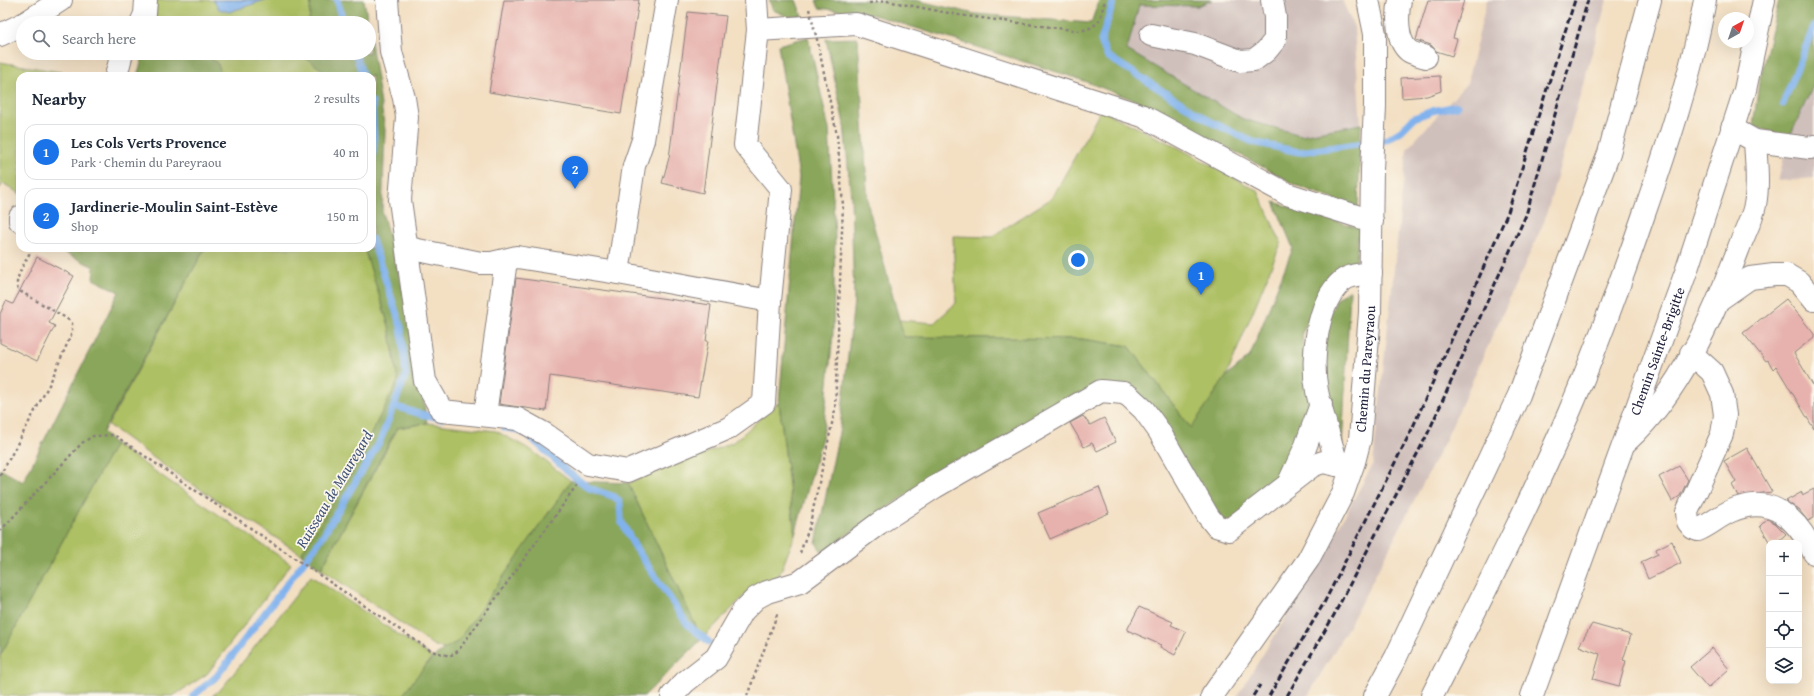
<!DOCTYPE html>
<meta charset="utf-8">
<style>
body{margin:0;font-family:"Gentium Book Plus",serif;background:#f6f6f7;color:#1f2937}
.controls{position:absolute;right:12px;bottom:12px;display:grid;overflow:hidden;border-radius:8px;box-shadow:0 4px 16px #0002}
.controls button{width:36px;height:36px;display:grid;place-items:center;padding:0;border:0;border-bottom:1px solid #e0e1e3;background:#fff;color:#1f2937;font:20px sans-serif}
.compass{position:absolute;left:1718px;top:12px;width:36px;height:36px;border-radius:50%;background:#fff;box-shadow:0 4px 16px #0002;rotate:40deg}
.you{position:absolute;left:1078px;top:260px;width:14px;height:14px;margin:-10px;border:3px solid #fff;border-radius:50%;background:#1a73e8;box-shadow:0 0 0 6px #1a73e833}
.badge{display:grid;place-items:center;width:26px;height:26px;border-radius:50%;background:#1a73e8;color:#fff;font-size:13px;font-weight:700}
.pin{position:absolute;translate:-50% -33px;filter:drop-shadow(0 1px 2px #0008)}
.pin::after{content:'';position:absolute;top:21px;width:14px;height:12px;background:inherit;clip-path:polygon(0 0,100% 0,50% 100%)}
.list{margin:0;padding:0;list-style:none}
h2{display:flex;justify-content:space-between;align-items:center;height:52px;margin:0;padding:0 16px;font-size:17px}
h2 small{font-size:13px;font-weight:400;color:#747a83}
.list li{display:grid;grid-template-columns:26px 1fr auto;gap:12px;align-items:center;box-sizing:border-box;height:56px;margin:0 8px 8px;padding:0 8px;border:1px solid #e0e1e3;border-radius:12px}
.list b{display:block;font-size:15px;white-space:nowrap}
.list p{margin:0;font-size:13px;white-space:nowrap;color:#747a83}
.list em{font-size:13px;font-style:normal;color:#747a83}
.icon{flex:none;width:22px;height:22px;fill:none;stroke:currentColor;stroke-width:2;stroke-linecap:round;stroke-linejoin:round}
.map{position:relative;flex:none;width:1814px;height:696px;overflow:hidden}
.search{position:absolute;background:#fff;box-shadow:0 4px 16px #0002;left:16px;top:16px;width:360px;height:44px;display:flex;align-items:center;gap:10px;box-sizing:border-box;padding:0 14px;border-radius:22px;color:#747a83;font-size:15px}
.panel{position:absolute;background:#fff;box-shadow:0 4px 16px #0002;left:16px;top:72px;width:360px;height:180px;border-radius:12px}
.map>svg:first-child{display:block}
.industrial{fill:#d0c0bc}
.green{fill:#adc064;stroke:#687150}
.forest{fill:#8aa65a;stroke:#56644a}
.water{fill:#81b2ed;stroke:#526a94}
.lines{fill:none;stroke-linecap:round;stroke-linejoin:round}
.stream{stroke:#81b2ed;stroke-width:7}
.building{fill:#e7b2ad}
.minor-casing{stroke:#8a807e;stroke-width:24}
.highway-casing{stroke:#8a807e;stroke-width:24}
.path{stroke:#8a807e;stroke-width:2.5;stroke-dasharray:3 3;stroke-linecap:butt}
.minor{stroke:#fff;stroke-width:22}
.highway{stroke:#fff;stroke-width:22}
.rail{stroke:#22223b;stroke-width:3;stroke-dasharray:6 3;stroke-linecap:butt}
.path-bridge{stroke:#8a807e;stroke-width:2.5;stroke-dasharray:3 3;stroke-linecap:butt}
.labels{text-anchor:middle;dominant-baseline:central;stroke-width:3.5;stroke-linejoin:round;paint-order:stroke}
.street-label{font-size:14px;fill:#22223b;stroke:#fbf7ec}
.water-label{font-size:15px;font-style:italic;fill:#435479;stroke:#fbf7ec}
</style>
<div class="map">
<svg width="1814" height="696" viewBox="0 0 1814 696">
<rect width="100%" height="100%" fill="#fbf7ec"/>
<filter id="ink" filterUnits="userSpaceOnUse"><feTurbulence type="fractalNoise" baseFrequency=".025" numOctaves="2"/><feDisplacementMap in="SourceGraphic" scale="8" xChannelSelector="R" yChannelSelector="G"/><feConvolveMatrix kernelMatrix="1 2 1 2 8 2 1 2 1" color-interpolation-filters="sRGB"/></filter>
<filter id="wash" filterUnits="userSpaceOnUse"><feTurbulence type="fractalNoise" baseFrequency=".012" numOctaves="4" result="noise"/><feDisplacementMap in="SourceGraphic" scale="16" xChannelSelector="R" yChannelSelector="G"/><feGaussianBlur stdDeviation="0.9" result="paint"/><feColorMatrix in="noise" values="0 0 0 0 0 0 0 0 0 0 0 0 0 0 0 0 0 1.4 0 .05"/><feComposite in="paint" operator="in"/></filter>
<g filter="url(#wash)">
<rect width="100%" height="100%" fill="#f3dfc2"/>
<g class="industrial">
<polygon points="1212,0 1342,0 1354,27 1361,124 1301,135 1243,119 1127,50 1139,5 1198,6"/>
<polygon points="1487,0 1607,0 1544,222 1445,441 1350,624 1308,696 1237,696 1313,574 1373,464 1407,149 1467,83"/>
<polygon points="1814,84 1814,178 1778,181 1789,138"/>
</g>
<g class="green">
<polygon points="156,0 311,0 309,23 155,23"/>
<polygon points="202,53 304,53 303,56 331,76 223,76 217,63"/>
<polygon points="0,62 72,74 71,76 20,76 20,194 3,183 0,188"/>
<polygon points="1101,110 1179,148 1258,191 1281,243 1226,377 1191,428 1129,346 1082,339 904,337 899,320 934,323 956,303 953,236 991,237 1052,198"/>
<polygon points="205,248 364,248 389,326 398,381 350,475 301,554 172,471 108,425"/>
<polygon points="779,402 795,535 777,581 748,592 702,639 628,483 734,442"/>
<polygon points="427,423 496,431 531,450 571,481 457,643 443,649 433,645 321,569 398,428"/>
<polygon points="115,444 291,564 207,674 173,696 0,696 0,656"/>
<polygon points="311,576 432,657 402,696 212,696 222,688"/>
</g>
<g class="forest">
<polygon points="311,0 364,0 368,23 309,23"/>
<polygon points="769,0 796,0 802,16 789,17 773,10"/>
<polygon points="816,0 915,0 975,14 1091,23 1099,0 1212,0 1198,6 1139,5 1127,50 1243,119 1301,135 1361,124 1358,208 1298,186 1150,106 1073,77 874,15 819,8"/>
<polygon points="1779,0 1814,0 1814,84 1789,138 1753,126 1759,83"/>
<polygon points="369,29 385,130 382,212 410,315 427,423 397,428 321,569 301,554 350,475 398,381 389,326 364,248 372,248 372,76 331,76 303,56 304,53 369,53"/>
<polygon points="808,37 829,129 835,236 833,334 823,434 795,535 779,402 799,177 778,45"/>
<polygon points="858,38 868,205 904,337 1082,339 1129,346 1191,428 1226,377 1250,356 1293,248 1274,202 1359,228 1356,263 1324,288 1302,333 1310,399 1301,438 1283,477 1229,522 1217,519 1125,385 928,480 822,552 816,543 840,428 854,301 851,197 844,124 826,39"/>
<polygon points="144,53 201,53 217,63 223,76 137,76"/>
<polygon points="60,248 205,248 103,432 115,444 0,656 0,469 23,482 119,292 93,279 94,267 59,250"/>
<polygon points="1350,290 1342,448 1323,390 1326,322 1338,297"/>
<path d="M571,481l57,2 74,156 -58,57h-242c18,-23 27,-41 55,-54z"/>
</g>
<polygon class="water" points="213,0 265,0 229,12 219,9"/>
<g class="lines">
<g class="stream">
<polyline points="337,0 344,23"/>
<polyline points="1114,0 1101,41 1107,56 1213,123 1253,142 1299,152 1386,140 1401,131 1414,118 1432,111 1457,106"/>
<polyline points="355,53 363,76"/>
<polyline points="372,102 374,143 372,164"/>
<polyline points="1783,104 1814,26"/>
<polyline points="394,406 420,414 441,418"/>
<polyline points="505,428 518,430 528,435 567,471 589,488 615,497 620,503 621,521 635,547 688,625 709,642"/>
<polyline points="193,696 216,677 319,542 380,441 406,375 401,327 372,239"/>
</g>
</g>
<g id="blocks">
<g class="building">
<polygon points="504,0 639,0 621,114 489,92"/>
<polygon points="1428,0 1464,0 1453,38 1457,39 1452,56 1436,51 1431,45 1416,40"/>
<polygon points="688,12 726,16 703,193 662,183 669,158"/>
<polygon points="1440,76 1441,91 1427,96 1402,98 1401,78"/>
<polygon points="37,257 74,276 49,323 55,326 37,361 0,343 0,314 6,301 13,304"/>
<polygon points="516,278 711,305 706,341 708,341 698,397 550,376 546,411 499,404"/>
<polygon points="1786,299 1814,334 1814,337 1794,353 1814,387 1814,429 1776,366 1773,369 1768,360 1766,361 1743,333"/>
<polygon points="1083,416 1090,425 1104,418 1116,442 1097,451 1092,443 1084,447 1070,423"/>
<polygon points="1747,448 1772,492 1738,496 1732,485 1736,482 1724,461"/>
<polygon points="1679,466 1688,480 1680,496 1672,501 1659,477"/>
<polygon points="1099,487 1109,513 1050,539 1038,513"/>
<polygon points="1814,489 1814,518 1808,521 1799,510 1786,501 1802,492 1802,495"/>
<polygon points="1767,519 1775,523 1786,534 1776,543 1770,543 1760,526"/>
<polygon points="1672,541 1681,563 1648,579 1641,562 1658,554 1656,549"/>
<polygon points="1139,607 1173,622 1171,625 1186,632 1175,655 1160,647 1161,645 1127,630"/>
<polygon points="1592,624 1631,635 1623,660 1626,661 1619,686 1593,679 1600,654 1579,646"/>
<polygon points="1712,648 1729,669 1708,688 1690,667"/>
</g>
</g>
</g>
<g filter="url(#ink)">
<use href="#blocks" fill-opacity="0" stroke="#8a807e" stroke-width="1"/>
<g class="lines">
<g class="minor-casing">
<g id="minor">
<polyline points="387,0 391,52 404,98 407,117 400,200 425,381 442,411 518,419 545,434 588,464 628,471 729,428 764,403 770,301 781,189 745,145 758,30 856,24 1143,116 1287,194 1372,221"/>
<polyline points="756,0 758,30"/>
<path d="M1400,0c-3,14 -4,41 9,51 4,3 12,4 17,6"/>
<polyline points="25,23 61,0"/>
<polyline points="141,23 145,14 146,0"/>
<polyline points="0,35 23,24"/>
<polyline points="1151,35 1195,44 1240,61 1254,60 1266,51 1275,40 1275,17 1272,0"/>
<polyline points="116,76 122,53"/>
<polyline points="1755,141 1810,148 1814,146"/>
<polyline points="20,217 20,221"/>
<polyline points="408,248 481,263 492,263 517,257 618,273 634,166 643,140 667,0"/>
<polyline points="618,273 770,301"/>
<polyline points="1720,299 1750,278 1774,275 1787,275 1799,282 1814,300"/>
<path d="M1691,353l21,19 10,22 3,21 -3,19 -35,78 1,10 5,6 5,2c12,-5 21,-14 33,-19 41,-18 66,8 83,42"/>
<polyline points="485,415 506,260"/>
<path d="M1627,441c53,-49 86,-124 111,-191 5,-14 14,-30 17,-45 4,-21 1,-44 0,-64l-23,-13"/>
<path d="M1337,465c-6,-25 -15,-49 -20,-74 -6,-31 -1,-88 25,-110 7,-6 19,-7 29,-8"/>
<polyline points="1290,480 1305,448 1321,404"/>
<polyline points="672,696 685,682 716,658 743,611 756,598 767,592 800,582 878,524 935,487 1101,391 1123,393 1129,396 1144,410 1159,431 1208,516 1216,526 1229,530 1312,466 1323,462 1351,468"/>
<path id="s1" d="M1212,696l96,-136 35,-67 11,-31 6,-23 10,-127 2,-142 3,-64v-72l-7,-34"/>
<path id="s2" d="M1532,696l154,-424 59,-182 19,-90"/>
</g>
</g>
<g class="highway-casing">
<g id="highway">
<polyline points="1375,696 1396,657 1519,395 1609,153 1650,0"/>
<path d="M1432,696c47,-93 95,-186 136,-281 28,-65 52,-131 75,-198 24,-69 49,-144 62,-217"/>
</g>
</g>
<g class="path">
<path d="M869,3l18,-2 72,14 121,16c21,-5 20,-12 25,-31"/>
<path d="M0,476l50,-93 22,-50v-10l-6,-5 -48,-28c-5,-11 8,-28 12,-38"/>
<polyline points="0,531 82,443 93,436 114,435 431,651 450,656 458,651 578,484"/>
<polyline points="800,553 809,528 835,410 843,205 837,135 819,49"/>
<polyline points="747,696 778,612"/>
</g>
<use href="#minor" class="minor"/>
<use href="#highway" class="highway"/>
<g class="rail">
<polyline points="1253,696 1260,685"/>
<polyline points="1269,696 1324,603 1412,429 1508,212 1575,0"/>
<polyline points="1287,696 1334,615 1428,433 1526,215 1588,0"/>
</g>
<polyline class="path-bridge" points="809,9 819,47"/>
</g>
</g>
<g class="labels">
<g class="street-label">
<text stroke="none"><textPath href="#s2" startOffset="367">Chemin Sainte-Brigitte</textPath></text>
<text stroke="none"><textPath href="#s1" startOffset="369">Chemin du Pareyraou</textPath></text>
</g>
<g class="water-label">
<text transform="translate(334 489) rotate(-59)">Ruisseau de Mauregard</text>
</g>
</g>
</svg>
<div class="controls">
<button>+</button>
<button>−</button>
<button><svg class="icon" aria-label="locate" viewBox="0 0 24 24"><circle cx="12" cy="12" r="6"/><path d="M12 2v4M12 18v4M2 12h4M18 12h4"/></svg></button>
<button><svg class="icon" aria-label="layers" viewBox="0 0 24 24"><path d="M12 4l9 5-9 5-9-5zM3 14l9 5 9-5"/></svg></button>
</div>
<svg class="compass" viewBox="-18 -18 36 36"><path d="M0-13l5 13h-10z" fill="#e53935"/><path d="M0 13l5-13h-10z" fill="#747a83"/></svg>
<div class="you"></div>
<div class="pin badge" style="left:1201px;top:295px">1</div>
<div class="pin badge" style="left:575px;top:189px">2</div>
<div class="search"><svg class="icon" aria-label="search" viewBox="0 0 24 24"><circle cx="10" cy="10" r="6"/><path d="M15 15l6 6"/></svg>Search here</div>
<section class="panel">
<h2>Nearby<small>2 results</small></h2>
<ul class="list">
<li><span class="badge">1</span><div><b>Les Cols Verts Provence</b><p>Park · Chemin du Pareyraou</p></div><em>40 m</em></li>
<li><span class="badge">2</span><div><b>Jardinerie-Moulin Saint-Estève</b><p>Shop</p></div><em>150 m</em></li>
</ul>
</section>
</div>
